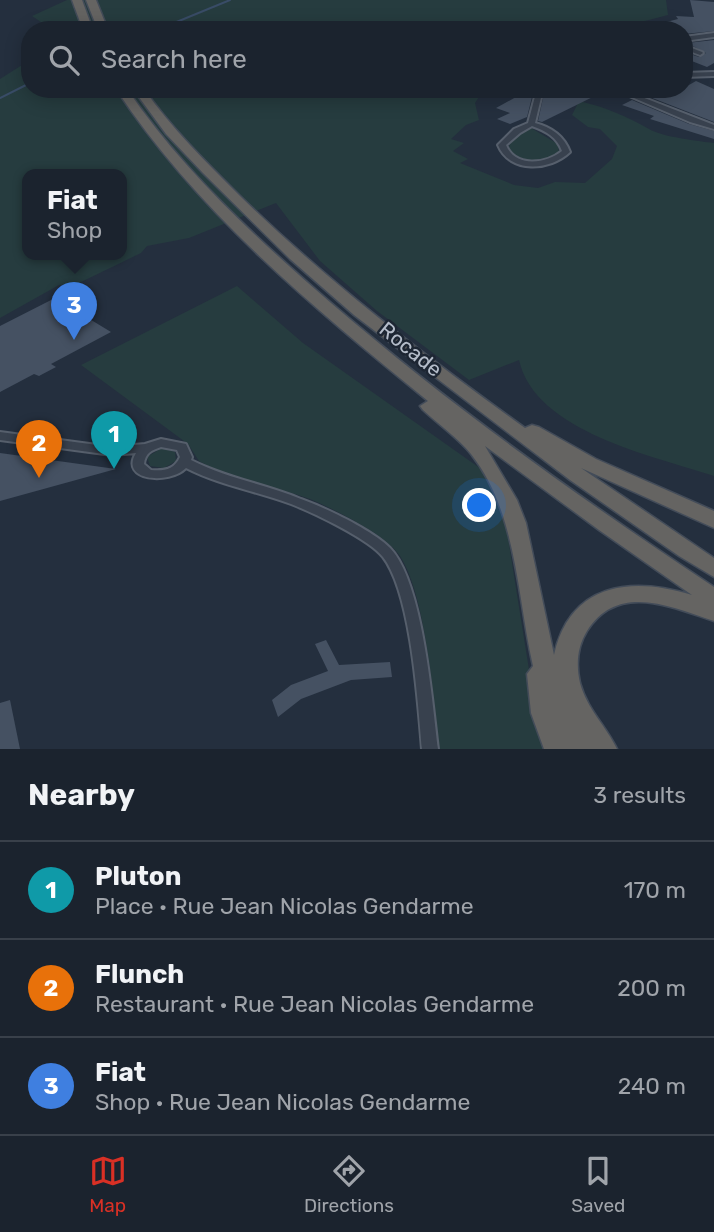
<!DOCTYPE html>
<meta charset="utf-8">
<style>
body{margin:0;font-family:Rubik,sans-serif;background:#242b36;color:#f1f3f6}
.you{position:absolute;left:480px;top:506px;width:24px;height:24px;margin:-18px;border:5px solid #fff;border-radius:50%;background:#1a73e8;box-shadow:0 0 0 10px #1a73e833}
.badge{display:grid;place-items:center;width:46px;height:46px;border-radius:50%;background:#d93025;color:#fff;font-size:23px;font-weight:700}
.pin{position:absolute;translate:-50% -58px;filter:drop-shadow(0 2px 4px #0008)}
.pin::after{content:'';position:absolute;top:37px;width:24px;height:21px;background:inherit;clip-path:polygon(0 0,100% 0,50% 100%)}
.popup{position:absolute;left:22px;top:169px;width:105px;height:91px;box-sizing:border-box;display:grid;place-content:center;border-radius:14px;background:#1b232e;filter:drop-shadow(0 2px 5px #0005);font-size:23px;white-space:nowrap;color:#a0a4aa}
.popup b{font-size:26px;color:#f1f3f6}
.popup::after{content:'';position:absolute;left:50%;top:100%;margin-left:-14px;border:14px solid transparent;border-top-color:#1b232e}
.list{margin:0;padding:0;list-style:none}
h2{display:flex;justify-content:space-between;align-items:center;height:91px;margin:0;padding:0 28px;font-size:30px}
h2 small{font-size:23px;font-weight:400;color:#a0a4aa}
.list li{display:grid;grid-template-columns:46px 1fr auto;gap:21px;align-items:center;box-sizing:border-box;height:98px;padding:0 28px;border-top:2px solid #39404a}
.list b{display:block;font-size:26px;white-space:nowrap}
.list p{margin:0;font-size:23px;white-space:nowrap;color:#a0a4aa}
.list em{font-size:23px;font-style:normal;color:#a0a4aa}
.icon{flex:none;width:38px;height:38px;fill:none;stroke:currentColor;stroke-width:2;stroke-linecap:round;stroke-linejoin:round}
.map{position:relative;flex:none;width:714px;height:749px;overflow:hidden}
.search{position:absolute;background:#1b232e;box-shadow:0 4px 18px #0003;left:21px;right:21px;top:21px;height:77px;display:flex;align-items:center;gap:18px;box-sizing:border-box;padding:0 24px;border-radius:28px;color:#a0a4aa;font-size:26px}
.sheet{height:385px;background:#1b232e}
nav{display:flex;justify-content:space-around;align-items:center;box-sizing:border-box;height:98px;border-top:2px solid #39404a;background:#1b232e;font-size:19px;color:#a0a4aa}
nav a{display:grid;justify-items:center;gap:4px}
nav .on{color:#d93025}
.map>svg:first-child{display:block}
.green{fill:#263c3f;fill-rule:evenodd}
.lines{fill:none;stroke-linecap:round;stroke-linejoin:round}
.stream{stroke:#394c67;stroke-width:2}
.building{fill:#455162}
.minor-casing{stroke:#565f6c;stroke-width:4}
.trunk-casing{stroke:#434c59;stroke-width:3}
.minor{fill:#38414e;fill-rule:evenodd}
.trunk{fill:#656462;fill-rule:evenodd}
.labels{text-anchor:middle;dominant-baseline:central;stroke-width:5;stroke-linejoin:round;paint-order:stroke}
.street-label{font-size:21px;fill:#b4bcc9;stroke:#1d2633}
</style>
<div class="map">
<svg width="714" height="749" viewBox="0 0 714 749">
<rect width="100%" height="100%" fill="#242f3e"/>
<g class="green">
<polygon points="67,0 666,0 668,15 610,30 68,30 62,23 44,24 32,16"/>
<path d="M30,60v29h454l-9,14 4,17 -13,5 -15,14 13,4 -11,8 15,8 -8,4 54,22 24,3 17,-6 30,1 27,-24 5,-13 -17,-17 -12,-2 -16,-12 7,-14c26,6 47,15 70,28 13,8 49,12 65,14v333c-60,-20 -179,-44 -195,-116l-50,20 -92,-69 -57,-50 -44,-58 -87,35 -42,8 -6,7 -64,31 -18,1 -59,33v-239zM27,174h94v80h-94z"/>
<path d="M531,128l27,16 1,8c-14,12 -32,11 -48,1l-2,-7 9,-13z"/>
<path d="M237,286l66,57 181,128 18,29 32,201 16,48h-110c-7,-50 -14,-153 -40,-193 -14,-21 -66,-47 -90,-57 -36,-13 -78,-18 -111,-38l-11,-17 -107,-79z"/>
<polygon points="162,448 175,452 176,461 164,468 150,466 147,457"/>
</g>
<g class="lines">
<g class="stream">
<polyline points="157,30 230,0"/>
<polyline points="0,98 30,83"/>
</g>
</g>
<g class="building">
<polygon points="690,0 714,2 714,31 684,34 684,30 666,30 654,25 678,19 676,16 694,17"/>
<polygon points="714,40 714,63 707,67 684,58 684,52 699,57 706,53 687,43"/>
<polygon points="696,81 714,89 714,122 642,94 652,89 673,94"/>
<polygon points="498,89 534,89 527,117 510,124 497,119 510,113 496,108 516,97"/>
<polygon points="545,89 609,89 542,122 538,121"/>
<polygon points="632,100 689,124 714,131 714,139 650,119 654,116 622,105"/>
<polygon points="55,298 111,332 51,364 56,367 39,376 34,374 0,392 0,326"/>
<polygon points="0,453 116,469 0,501"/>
<polygon points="326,640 339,665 390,662 392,677 351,680 301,699 278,717 272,700 291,685 328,671 315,644"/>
<polygon points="10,700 20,749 0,749 0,703"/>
</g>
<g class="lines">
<g class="minor-casing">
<g id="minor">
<polygon points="714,33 714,37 684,41 684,37"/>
<polygon points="684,45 702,52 703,53 700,55 684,49"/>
<polygon points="714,72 714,76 684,77 684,73"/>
<path d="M537,89h6l-8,34c16,4 29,13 35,29 -20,19 -60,22 -72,-7l16,-16 14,-6zM532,126c14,5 25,11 30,25 -16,13 -47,17 -56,-6l14,-12z"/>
<polygon points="629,92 714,125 714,129 690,122 627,95 627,93"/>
<path d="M0,432l112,15 33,-3 16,-5 25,5 6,13 -1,3c35,18 74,24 110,39 25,9 71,31 89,49 33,34 42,153 48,201h-16c-4,-47 -11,-156 -39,-192 -14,-18 -69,-44 -92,-53 -35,-13 -72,-19 -105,-36 -17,17 -67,13 -50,-15l-24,2 -112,-15zM161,447l16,3 3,7c-6,13 -16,14 -29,13l-7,-6c1,-11 8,-14 17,-17z"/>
</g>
</g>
<g class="trunk-casing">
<g id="trunk">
<polygon points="72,0 82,0 93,30 83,30"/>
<polygon points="86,0 96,0 108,30 98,30"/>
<path d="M116,89h11c56,82 129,149 204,214 121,104 250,196 383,284v34c-43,-14 -96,-39 -127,10 -10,16 -11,34 -7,52 7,26 26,43 37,66h-73l-13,-36 -4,-39 6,-8c-16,-70 -16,-154 -62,-212 -13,-16 -33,-30 -48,-44l-3,-4 8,-5c-114,-93 -231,-189 -312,-312zM485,446l114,84 93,65c-61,-19 -122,-12 -138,60l-28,-132 -9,-23z"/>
<path d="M133,89h11c28,40 62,73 96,107 88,86 185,160 285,232l7,-3 7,2 57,32 118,52v17l-133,-60 133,90v19l-35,-21 -109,-76 -216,-165 -64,-56 -87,-86 -37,-39z"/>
</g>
</g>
<use href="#minor" class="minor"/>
<use href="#trunk" class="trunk"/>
</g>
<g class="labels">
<g class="street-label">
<text transform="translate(411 349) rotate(39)">Rocade</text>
</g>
</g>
</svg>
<div class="you"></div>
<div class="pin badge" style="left:114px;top:469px;background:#0f9aa8">1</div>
<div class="pin badge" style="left:39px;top:478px;background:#e8710a">2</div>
<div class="pin badge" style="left:74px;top:340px;background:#3f7fe0">3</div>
<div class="popup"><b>Fiat</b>Shop</div>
<div class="search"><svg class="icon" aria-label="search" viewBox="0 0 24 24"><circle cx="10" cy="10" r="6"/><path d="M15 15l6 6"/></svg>Search here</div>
</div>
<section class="sheet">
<h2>Nearby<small>3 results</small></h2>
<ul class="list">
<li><span class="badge" style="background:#0f9aa8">1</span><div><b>Pluton</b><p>Place · Rue Jean Nicolas Gendarme</p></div><em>170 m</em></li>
<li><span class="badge" style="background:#e8710a">2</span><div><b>Flunch</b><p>Restaurant · Rue Jean Nicolas Gendarme</p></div><em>200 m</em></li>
<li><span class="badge" style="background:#3f7fe0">3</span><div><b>Fiat</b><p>Shop · Rue Jean Nicolas Gendarme</p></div><em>240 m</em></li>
</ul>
</section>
<nav>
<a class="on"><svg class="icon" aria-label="map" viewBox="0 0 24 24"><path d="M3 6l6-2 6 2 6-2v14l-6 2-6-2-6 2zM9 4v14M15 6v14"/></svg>Map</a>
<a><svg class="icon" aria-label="directions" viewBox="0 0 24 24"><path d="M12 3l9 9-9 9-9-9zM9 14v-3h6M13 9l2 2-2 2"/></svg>Directions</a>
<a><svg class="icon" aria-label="saved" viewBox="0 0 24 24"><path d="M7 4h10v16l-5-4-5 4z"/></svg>Saved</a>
</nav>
